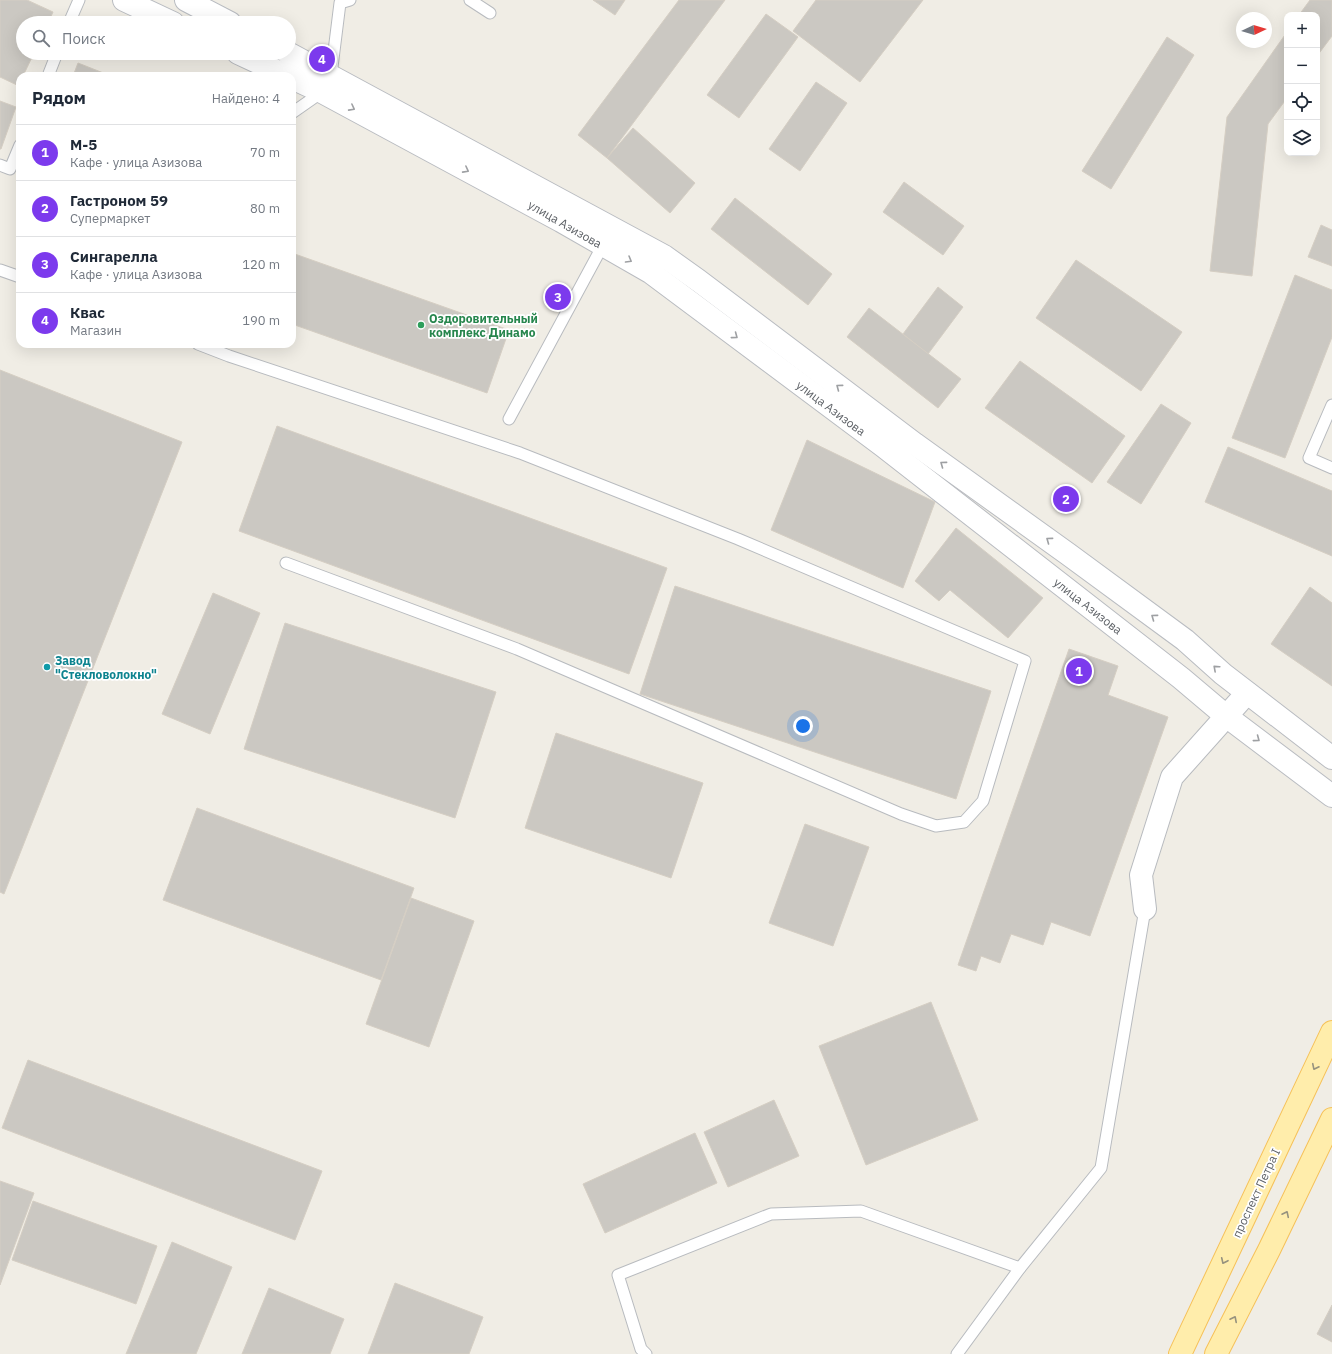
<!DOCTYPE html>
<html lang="ru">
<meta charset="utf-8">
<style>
body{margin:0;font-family:"IBM Plex Sans",sans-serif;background:#f6f6f7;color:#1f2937}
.controls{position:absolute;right:12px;top:12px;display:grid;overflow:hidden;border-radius:8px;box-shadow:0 4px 16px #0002}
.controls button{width:36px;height:36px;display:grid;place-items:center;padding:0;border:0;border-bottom:1px solid #e0e1e3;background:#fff;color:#1f2937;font:20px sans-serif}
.compass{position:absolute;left:1236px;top:12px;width:36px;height:36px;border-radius:50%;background:#fff;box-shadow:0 4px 16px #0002;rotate:86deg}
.you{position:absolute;left:803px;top:726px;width:14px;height:14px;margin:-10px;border:3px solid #fff;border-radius:50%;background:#1a73e8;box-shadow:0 0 0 6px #1a73e833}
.badge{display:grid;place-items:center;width:26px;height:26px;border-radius:50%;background:#7c3aed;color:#fff;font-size:13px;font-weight:700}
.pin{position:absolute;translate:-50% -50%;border:2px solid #fff;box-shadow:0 1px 4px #0006}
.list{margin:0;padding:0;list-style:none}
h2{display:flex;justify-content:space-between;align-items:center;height:52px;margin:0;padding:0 16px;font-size:17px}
h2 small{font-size:13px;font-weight:400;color:#747a83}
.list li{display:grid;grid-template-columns:26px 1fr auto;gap:12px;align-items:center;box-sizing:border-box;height:56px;padding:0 16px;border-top:1px solid #e0e1e3}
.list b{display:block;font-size:15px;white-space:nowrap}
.list p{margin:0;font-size:13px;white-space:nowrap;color:#747a83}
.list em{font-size:13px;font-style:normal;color:#747a83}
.icon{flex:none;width:22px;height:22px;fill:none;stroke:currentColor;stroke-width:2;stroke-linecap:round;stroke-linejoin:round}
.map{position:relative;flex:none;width:1332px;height:1354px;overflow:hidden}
.search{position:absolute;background:#fff;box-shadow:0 4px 16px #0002;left:16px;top:16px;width:280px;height:44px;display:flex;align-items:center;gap:10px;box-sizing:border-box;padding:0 14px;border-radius:22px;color:#747a83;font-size:15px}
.panel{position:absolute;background:#fff;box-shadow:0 4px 16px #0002;left:16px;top:72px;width:280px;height:276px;border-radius:12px}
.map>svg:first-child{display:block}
.building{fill:#cbc8c2;stroke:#d5cec3}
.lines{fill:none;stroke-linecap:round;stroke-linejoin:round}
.lane-casing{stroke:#b8bbbf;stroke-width:13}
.street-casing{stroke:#b8bbbf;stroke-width:24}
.secondary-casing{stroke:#b9bcc1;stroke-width:24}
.primary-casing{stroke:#f6c158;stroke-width:24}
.lane{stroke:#fff;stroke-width:11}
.street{stroke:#fff;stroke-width:22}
.secondary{stroke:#fff;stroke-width:22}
.primary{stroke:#ffedab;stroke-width:22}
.oneway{stroke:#9ea0a3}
.oneway2{stroke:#96927e}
.leisure-dot{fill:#2e9e5b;stroke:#fff;stroke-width:1.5}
.culture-dot{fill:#0f9aa8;stroke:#fff;stroke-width:1.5}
.labels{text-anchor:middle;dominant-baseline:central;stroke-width:3.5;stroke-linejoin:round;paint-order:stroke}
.street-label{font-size:12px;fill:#5d6166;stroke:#fff}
.leisure-label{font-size:12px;font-weight:bold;fill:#27864d;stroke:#fff;text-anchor:start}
.culture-label{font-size:12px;font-weight:bold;fill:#0d838f;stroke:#fff;text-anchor:start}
</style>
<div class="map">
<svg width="1332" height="1354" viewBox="0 0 1332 1354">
<rect width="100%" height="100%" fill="#f0ede5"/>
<g class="building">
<polygon points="0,0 27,0 53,12 48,23 23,23 23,53 34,53 23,76 20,76 19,86 0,77"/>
<polygon points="593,0 625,0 615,15"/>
<polygon points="679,0 725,0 607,158 578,135"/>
<polygon points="816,0 923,0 860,82 793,31"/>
<polygon points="1310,0 1332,0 1332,36 1317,56 1317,15 1299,15"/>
<polygon points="766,14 798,37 739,118 707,95"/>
<polygon points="1287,32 1287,98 1268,124 1252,276 1210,271 1227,117"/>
<polygon points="1167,37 1194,55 1111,189 1082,171"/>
<polygon points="78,63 111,76 73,76"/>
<polygon points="816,82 847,103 800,171 769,149"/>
<polygon points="0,101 16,107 1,149 0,149"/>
<polygon points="633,128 695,183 670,213 607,158"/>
<polygon points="904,182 964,226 943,255 883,212"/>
<polygon points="735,198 832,274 808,305 711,229"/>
<polygon points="1321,225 1332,230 1332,266 1308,257"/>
<polygon points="292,253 509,330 487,393 292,324"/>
<polygon points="1076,260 1182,332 1141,391 1036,318"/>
<polygon points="1295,275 1332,290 1332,337 1285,458 1232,438"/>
<polygon points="938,287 963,307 928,354 903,334"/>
<polygon points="869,308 961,379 938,408 847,337"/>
<polygon points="1020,361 1125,436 1092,483 985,408"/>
<polygon points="0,370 182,442 4,894 0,892"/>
<polygon points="1161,404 1191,423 1141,504 1107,482"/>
<polygon points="277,426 667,568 629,674 239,531"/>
<polygon points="807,440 935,502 903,588 771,530"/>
<polygon points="1228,447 1332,491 1332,556 1205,502"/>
<polygon points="956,528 1043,598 1008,638 950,590 939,601 915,581"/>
<polygon points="675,586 991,691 956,799 640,694"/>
<polygon points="1310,587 1332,603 1332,686 1271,644"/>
<polygon points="213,593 260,613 210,734 162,714"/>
<polygon points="285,623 496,692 455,818 244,749"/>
<polygon points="1069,649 1118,666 1108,695 1168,717 1090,936 1051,922 1043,945 1011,934 1000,963 981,956 976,971 958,965"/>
<polygon points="556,733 703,783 671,878 525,828"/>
<polygon points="197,808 414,888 381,980 163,900"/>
<polygon points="805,824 869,847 833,946 769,923"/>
<polygon points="411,898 474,921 429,1047 366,1024"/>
<polygon points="931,1002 978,1120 866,1165 819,1046"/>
<polygon points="28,1060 322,1171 295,1240 2,1128"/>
<polygon points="774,1100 799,1156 728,1187 704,1132"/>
<polygon points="695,1133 717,1183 605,1233 583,1184"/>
<polygon points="0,1181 34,1193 0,1285"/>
<polygon points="33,1201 157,1246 136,1304 12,1260"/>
<polygon points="172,1242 232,1267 196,1354 126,1354"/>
<polygon points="395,1283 483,1317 469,1354 368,1354"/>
<polygon points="269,1288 344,1319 330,1354 242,1354"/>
<polygon points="1332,1305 1332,1342 1317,1334"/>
</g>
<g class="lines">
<g class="lane-casing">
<g id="lane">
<polyline points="470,0 490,13"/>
<polyline points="69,23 79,0"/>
<polyline points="48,76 57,53"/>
<polyline points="292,113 322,92 331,75 340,3 350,0"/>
<polyline points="0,165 10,169 20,145"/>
<polyline points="0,270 20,277"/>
<polyline points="198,344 229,356 520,453 738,539 1025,661 983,801 964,822 936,826 901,814 517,649 286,563"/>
<polyline points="1332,405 1309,458 1332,468"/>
<polyline points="509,419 603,245"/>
<polyline points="646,1354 641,1349 618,1275 771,1214 861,1211 1020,1268"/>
<polyline points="957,1354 1020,1268 1101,1168 1145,909"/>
</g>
</g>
<g class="street-casing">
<polyline id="street" points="1145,909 1141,875 1172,777 1247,693"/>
</g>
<g class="secondary-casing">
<g id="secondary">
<polyline points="124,0 173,23"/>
<polyline points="186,0 230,23"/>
<polyline points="238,53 287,76"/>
<polyline points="288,53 664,256 699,281 915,444 1068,554 1185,640 1223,674 1332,758"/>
<polyline points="292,78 322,92 561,221 650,272 883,446 1181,678 1226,716 1332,796"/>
</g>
</g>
<g class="primary-casing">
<g id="primary">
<polyline points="1180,1354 1332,1032"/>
<polyline points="1216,1354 1269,1250 1332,1119"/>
</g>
</g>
<use href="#lane" class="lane"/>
<use href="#street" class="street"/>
<use href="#secondary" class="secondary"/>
<use href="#primary" class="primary"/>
</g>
<defs><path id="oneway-chevron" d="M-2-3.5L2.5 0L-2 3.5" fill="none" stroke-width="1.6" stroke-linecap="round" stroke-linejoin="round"/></defs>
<g class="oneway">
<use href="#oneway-chevron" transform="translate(352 108) rotate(28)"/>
<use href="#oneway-chevron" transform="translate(466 170) rotate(28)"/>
<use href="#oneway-chevron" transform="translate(629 260) rotate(30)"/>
<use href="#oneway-chevron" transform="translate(735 336) rotate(37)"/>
<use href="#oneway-chevron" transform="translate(839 387) rotate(-143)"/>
<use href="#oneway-chevron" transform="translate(943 464) rotate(-144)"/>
<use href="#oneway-chevron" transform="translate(1049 540) rotate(-144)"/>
<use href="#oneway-chevron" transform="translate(1154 617) rotate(-144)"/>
<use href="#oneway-chevron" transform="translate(1216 668) rotate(-138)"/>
<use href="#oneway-chevron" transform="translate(1257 739) rotate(37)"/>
</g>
<g class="oneway2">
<use href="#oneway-chevron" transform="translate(1315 1067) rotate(116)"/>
<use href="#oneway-chevron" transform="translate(1286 1214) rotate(-64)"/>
<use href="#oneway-chevron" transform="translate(1224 1261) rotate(115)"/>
<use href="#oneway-chevron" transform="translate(1234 1319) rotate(-63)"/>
</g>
<circle class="leisure-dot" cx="421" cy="325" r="4"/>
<circle class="culture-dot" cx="47" cy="667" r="4"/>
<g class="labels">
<g class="street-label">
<text transform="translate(565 224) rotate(30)">улица Азизова</text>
<text transform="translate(831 408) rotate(37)">улица Азизова</text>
<text transform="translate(1088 606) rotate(38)">улица Азизова</text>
<text transform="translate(1256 1193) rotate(-65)">проспект Петра I</text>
</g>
<g class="leisure-label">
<text x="429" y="318">Оздоровительный<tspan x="429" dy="14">комплекс Динамо</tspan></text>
</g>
<g class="culture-label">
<text x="55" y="660">Завод<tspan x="55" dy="14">"Стекловолокно"</tspan></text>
</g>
</g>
</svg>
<div class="controls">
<button>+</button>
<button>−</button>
<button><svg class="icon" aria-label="locate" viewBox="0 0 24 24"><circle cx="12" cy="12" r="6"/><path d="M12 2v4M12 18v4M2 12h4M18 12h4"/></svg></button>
<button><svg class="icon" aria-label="layers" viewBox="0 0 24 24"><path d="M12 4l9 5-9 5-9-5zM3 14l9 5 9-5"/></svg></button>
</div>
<svg class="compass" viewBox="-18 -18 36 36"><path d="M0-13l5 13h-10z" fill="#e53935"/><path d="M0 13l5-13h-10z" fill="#747a83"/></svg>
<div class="you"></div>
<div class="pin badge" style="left:1079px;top:671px">1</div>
<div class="pin badge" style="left:1066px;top:499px">2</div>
<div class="pin badge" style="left:558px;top:297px">3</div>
<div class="pin badge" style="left:322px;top:59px">4</div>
<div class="search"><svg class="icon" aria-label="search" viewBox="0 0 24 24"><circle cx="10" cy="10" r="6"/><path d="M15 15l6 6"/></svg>Поиск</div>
<section class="panel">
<h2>Рядом<small>Найдено: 4</small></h2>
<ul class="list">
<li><span class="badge">1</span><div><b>М-5</b><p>Кафе · улица Азизова</p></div><em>70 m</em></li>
<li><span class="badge">2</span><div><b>Гастроном 59</b><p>Супермаркет</p></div><em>80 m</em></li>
<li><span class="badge">3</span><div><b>Сингарелла</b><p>Кафе · улица Азизова</p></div><em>120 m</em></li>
<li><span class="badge">4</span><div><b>Квас</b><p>Магазин</p></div><em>190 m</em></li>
</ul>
</section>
</div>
